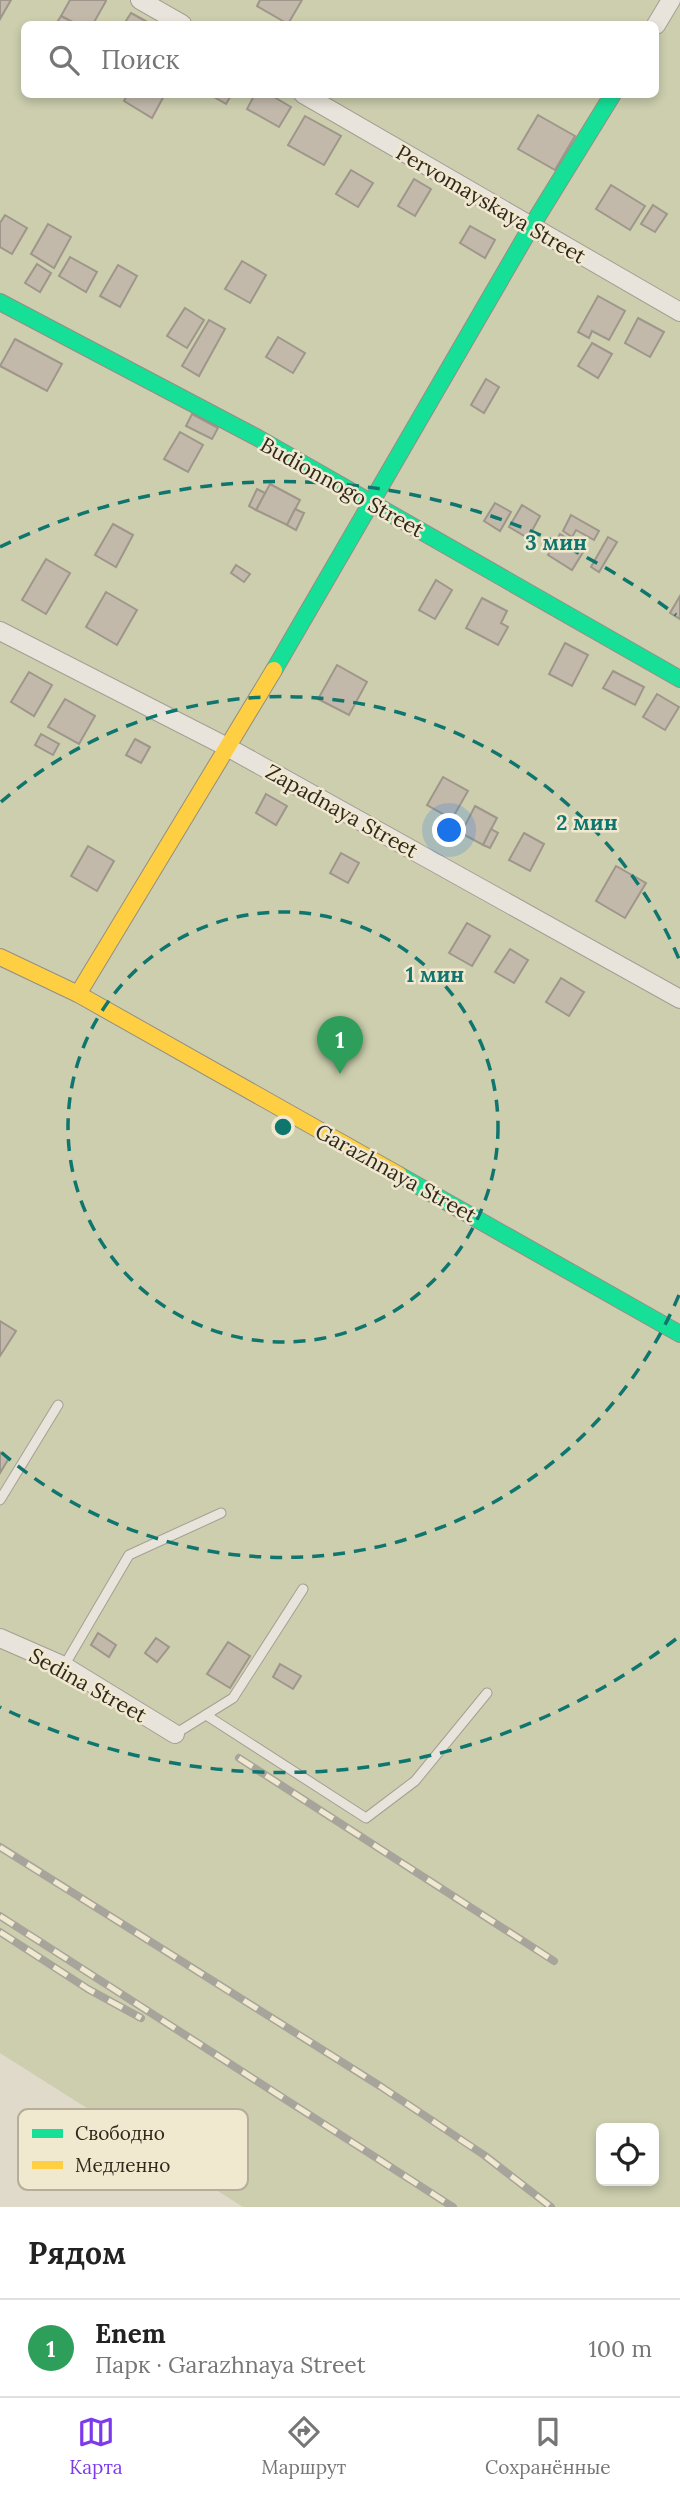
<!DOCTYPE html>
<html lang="ru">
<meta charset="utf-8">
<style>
body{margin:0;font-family:Lora,serif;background:#f6f6f6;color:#222}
.controls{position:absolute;right:21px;bottom:21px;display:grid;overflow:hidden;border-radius:10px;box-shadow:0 4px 10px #0003}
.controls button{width:63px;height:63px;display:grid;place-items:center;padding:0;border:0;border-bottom:2px solid #e0e0e0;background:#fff;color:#222;font:35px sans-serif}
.you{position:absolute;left:450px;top:831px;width:24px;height:24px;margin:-18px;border:5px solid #fff;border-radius:50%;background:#1a73e8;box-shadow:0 0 0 10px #1a73e833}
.badge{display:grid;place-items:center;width:46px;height:46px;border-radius:50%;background:#7c3aed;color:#fff;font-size:23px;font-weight:700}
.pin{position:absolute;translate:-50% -58px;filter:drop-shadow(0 2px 4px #0008)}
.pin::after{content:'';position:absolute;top:37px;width:24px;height:21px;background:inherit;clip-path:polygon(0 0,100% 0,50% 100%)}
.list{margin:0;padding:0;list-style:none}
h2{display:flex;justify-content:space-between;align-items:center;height:91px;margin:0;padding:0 28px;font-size:30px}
h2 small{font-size:23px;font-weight:400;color:#767676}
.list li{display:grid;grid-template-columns:46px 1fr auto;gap:21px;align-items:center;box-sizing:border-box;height:98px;padding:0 28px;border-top:2px solid #e0e0e0}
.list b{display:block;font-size:26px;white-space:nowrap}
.list p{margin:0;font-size:23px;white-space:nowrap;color:#767676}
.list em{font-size:23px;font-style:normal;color:#767676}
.icon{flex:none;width:38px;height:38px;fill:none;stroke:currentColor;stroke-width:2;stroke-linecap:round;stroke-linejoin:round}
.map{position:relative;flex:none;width:680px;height:2207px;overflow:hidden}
.search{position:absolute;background:#fff;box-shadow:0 4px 10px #0003;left:21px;right:21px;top:21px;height:77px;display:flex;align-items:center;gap:18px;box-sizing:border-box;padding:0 24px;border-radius:10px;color:#767676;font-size:26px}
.sheet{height:189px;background:#fff}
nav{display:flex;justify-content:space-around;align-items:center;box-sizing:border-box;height:98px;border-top:2px solid #e0e0e0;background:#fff;font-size:19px;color:#767676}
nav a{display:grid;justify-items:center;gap:4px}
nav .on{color:#7c3aed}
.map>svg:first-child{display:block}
.green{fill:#ccceae;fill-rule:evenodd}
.building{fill:#c2b9ab;stroke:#9e968a;stroke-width:2}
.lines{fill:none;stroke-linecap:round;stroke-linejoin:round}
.lane-casing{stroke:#a49f94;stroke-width:11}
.street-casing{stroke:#a49f94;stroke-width:20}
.fast-casing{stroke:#948e83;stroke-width:18}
.slow-casing{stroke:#948e83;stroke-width:18}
.lane{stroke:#e8e4db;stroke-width:9}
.street{stroke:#e8e4db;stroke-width:18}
.fast{stroke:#16e098;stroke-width:16}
.slow{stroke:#ffcf43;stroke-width:16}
.rail-casing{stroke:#a7a49b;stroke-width:8}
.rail{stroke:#f1e8d0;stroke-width:5;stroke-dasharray:16;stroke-linecap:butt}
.ring{fill:none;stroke:#0f766e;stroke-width:3.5;stroke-dasharray:12 9}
.labels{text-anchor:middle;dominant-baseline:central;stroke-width:5;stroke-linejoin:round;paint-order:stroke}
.street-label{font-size:21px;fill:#31281d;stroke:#f1e8d0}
.key{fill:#f1e8d0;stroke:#b7ae9a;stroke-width:2}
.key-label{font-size:19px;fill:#31281d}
.centre{fill:#0f766e;stroke:#f1e8d0;stroke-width:3.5}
.ring-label{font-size:21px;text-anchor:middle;font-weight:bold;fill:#0f766e;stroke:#f1e8d0;stroke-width:5;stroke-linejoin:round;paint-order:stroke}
</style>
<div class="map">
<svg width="680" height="2207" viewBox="0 0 680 2207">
<rect width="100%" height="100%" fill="#dfdaca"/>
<path class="green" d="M0,0h680v2207h-437l-243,-154zM24,24h632v70h-632zM601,2128h53v53h-53z"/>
<g class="building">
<polygon points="0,0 11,0 0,19"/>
<polygon points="70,0 105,0 106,1 93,24 76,24 61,16"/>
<polygon points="260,0 302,0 288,24 257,6"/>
<polygon points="131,13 151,24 124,24"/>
<polygon points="61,16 76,24 56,24"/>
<polygon points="128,94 165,94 152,118 124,101"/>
<polygon points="209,94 232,94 226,104"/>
<polygon points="255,94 269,94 291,107 279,127 247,109"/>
<polygon points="538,115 575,136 555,170 518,149"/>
<polygon points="305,116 341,136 324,165 288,145"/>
<polygon points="351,170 373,183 358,207 336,194"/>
<polygon points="414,179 431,189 415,216 398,206"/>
<polygon points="611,185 645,206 630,230 596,209"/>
<polygon points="653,205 667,214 655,232 641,224"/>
<polygon points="5,215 27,228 12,254 0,247 0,223"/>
<polygon points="48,224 71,237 54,268 31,254"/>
<polygon points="470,226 495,240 485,258 460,243"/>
<polygon points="70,257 97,272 86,292 59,276"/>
<polygon points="242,261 266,275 250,303 225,289"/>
<polygon points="37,264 51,273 40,292 25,283"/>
<polygon points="118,265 137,276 120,307 100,296"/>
<polygon points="598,296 625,311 609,340 592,331 589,338 578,332"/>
<polygon points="185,308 204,320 187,348 167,336"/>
<polygon points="638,318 664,332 650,357 625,343"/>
<polygon points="209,320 225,329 199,376 182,366"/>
<polygon points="278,337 305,353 293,373 266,357"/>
<polygon points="15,339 62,364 47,391 0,366"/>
<polygon points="592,343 612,354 598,378 578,366"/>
<polygon points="486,379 499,387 484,413 471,405"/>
<polygon points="192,414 218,428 212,439 186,426"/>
<polygon points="180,432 203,445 188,472 164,459"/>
<polygon points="270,484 300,500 287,525 256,510"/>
<polygon points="257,489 265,493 256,510 249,506"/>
<polygon points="495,503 511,512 500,531 484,521"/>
<polygon points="522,505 540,516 528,538 509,527"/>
<polygon points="295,509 304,513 296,530 287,525"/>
<polygon points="571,515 599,531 594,540 576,530 572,537 563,531"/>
<polygon points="113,524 133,535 116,567 95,555"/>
<polygon points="560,534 585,549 572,570 548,555"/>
<polygon points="608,537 617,542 599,572 591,567"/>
<polygon points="46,559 70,573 46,614 22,600"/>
<polygon points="236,565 250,574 244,582 231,573"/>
<polygon points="436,580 452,590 435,619 419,610"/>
<polygon points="106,592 137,610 117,645 86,627"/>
<polygon points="680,596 680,619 670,613"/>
<polygon points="482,598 507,611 501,623 508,627 498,645 466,628"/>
<polygon points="565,643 588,655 572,686 549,674"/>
<polygon points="337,665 367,682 349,715 318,699"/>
<polygon points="613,671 644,687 635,705 603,688"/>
<polygon points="29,672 52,685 34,716 11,702"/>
<polygon points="657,694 679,707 665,730 643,717"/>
<polygon points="65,699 95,716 79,744 48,727"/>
<polygon points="41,734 59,744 53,755 35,745"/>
<polygon points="135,739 150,747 141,763 126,755"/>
<polygon points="443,777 468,791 452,819 427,805"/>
<polygon points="266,794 287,806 276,825 256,813"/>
<polygon points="475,806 497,818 483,845 461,833"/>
<polygon points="491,829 498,833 490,848 483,845"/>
<polygon points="524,833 544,844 530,871 509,860"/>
<polygon points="88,846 114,861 97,891 71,876"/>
<polygon points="341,853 359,863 348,883 330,873"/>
<polygon points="616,866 646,883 625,918 596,901"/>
<polygon points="467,923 490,936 472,966 449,953"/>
<polygon points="510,949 528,960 514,983 495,972"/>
<polygon points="561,978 584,992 569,1016 546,1002"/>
<polygon points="0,1321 16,1331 0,1356"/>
<polygon points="0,1452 9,1458 0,1473"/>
<polygon points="98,1633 116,1645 109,1657 91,1645"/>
<polygon points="156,1638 169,1647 157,1662 145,1653"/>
<polygon points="228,1642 250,1656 230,1688 207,1674"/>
<polygon points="280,1664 301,1676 293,1689 273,1677"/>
</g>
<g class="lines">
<g class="lane-casing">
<g id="lane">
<polyline points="0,1500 58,1405"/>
<polyline points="64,1666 129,1555 221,1513"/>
<polyline points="206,1715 366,1818 415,1781 487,1693"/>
<polyline points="175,1734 233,1698 303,1589"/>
</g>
</g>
<g class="street-casing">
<g id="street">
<polyline points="140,0 182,24"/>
<polyline points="656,25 671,0"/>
<polyline points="303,94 680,312"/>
<polyline points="0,631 229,748 680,999"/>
<polyline points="0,1638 64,1666 175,1734"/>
</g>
</g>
<g class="fast-casing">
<g id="fast">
<polyline points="0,302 258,438 680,679"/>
<polyline points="274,670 531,227 613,94"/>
<polyline points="399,1175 680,1334"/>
</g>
</g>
<g class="slow-casing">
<g id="slow">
<polyline points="0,957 78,994 399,1175"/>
<polyline points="78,994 274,670"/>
</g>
</g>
<use href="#lane" class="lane"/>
<use href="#street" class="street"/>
<use href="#fast" class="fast"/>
<use href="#slow" class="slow"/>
<g class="rail-casing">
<g id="rail">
<polyline points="239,1758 554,1961"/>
<polyline points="0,1847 380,2086 484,2155 551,2207"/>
<polyline points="0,1916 453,2207"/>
<polyline points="0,1932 88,1989 141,2018"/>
</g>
</g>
<use href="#rail" class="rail"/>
</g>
<g class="ring">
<circle cx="283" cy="1127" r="215"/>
<path d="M679 1295A430 430 0 0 1 1 1452M1 802A430 430 0 0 1 679 959"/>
<path d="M676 1639A645 645 0 0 1 0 1707M0 547A645 645 0 0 1 676 615"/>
</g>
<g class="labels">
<g class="street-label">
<text transform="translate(491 204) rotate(30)">Pervomayskaya Street</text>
<text transform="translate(342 487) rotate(29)">Budionnogo Street</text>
<text transform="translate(342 811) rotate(29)">Zapadnaya Street</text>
<text transform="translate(396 1173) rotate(29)">Garazhnaya Street</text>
<text transform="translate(88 1685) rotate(29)">Sedina Street</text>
</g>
</g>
<rect x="18" y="2109" width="230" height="81" rx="10" class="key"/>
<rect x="32" y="2129" width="31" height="9" fill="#16e098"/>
<rect x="32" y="2161" width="31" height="8" fill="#ffcf43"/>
<g class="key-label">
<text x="75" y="2140">Свободно</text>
<text x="75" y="2172">Медленно</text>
</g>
<circle cx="283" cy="1127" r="10" class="centre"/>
<g class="ring-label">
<text x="556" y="550">3 мин</text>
<text x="587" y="830">2 мин</text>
<text x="435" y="982">1 мин</text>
</g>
</svg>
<div class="controls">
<button><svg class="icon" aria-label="locate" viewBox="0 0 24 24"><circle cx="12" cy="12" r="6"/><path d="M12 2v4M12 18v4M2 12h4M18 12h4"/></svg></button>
</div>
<div class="you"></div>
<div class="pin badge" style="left:340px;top:1074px;background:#2e9e5b">1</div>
<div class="search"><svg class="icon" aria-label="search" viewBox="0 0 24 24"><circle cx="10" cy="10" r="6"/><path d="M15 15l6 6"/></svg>Поиск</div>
</div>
<section class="sheet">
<h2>Рядом<small></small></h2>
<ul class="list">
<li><span class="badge" style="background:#2e9e5b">1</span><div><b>Enem</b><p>Парк · Garazhnaya Street</p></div><em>100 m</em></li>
</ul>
</section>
<nav>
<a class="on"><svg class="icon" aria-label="map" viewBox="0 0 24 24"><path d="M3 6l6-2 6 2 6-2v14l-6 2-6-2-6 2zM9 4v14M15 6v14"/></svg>Карта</a>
<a><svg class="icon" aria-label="directions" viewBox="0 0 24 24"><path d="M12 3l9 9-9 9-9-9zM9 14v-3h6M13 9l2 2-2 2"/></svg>Маршрут</a>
<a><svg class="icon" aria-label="saved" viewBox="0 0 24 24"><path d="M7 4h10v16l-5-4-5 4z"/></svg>Сохранённые</a>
</nav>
